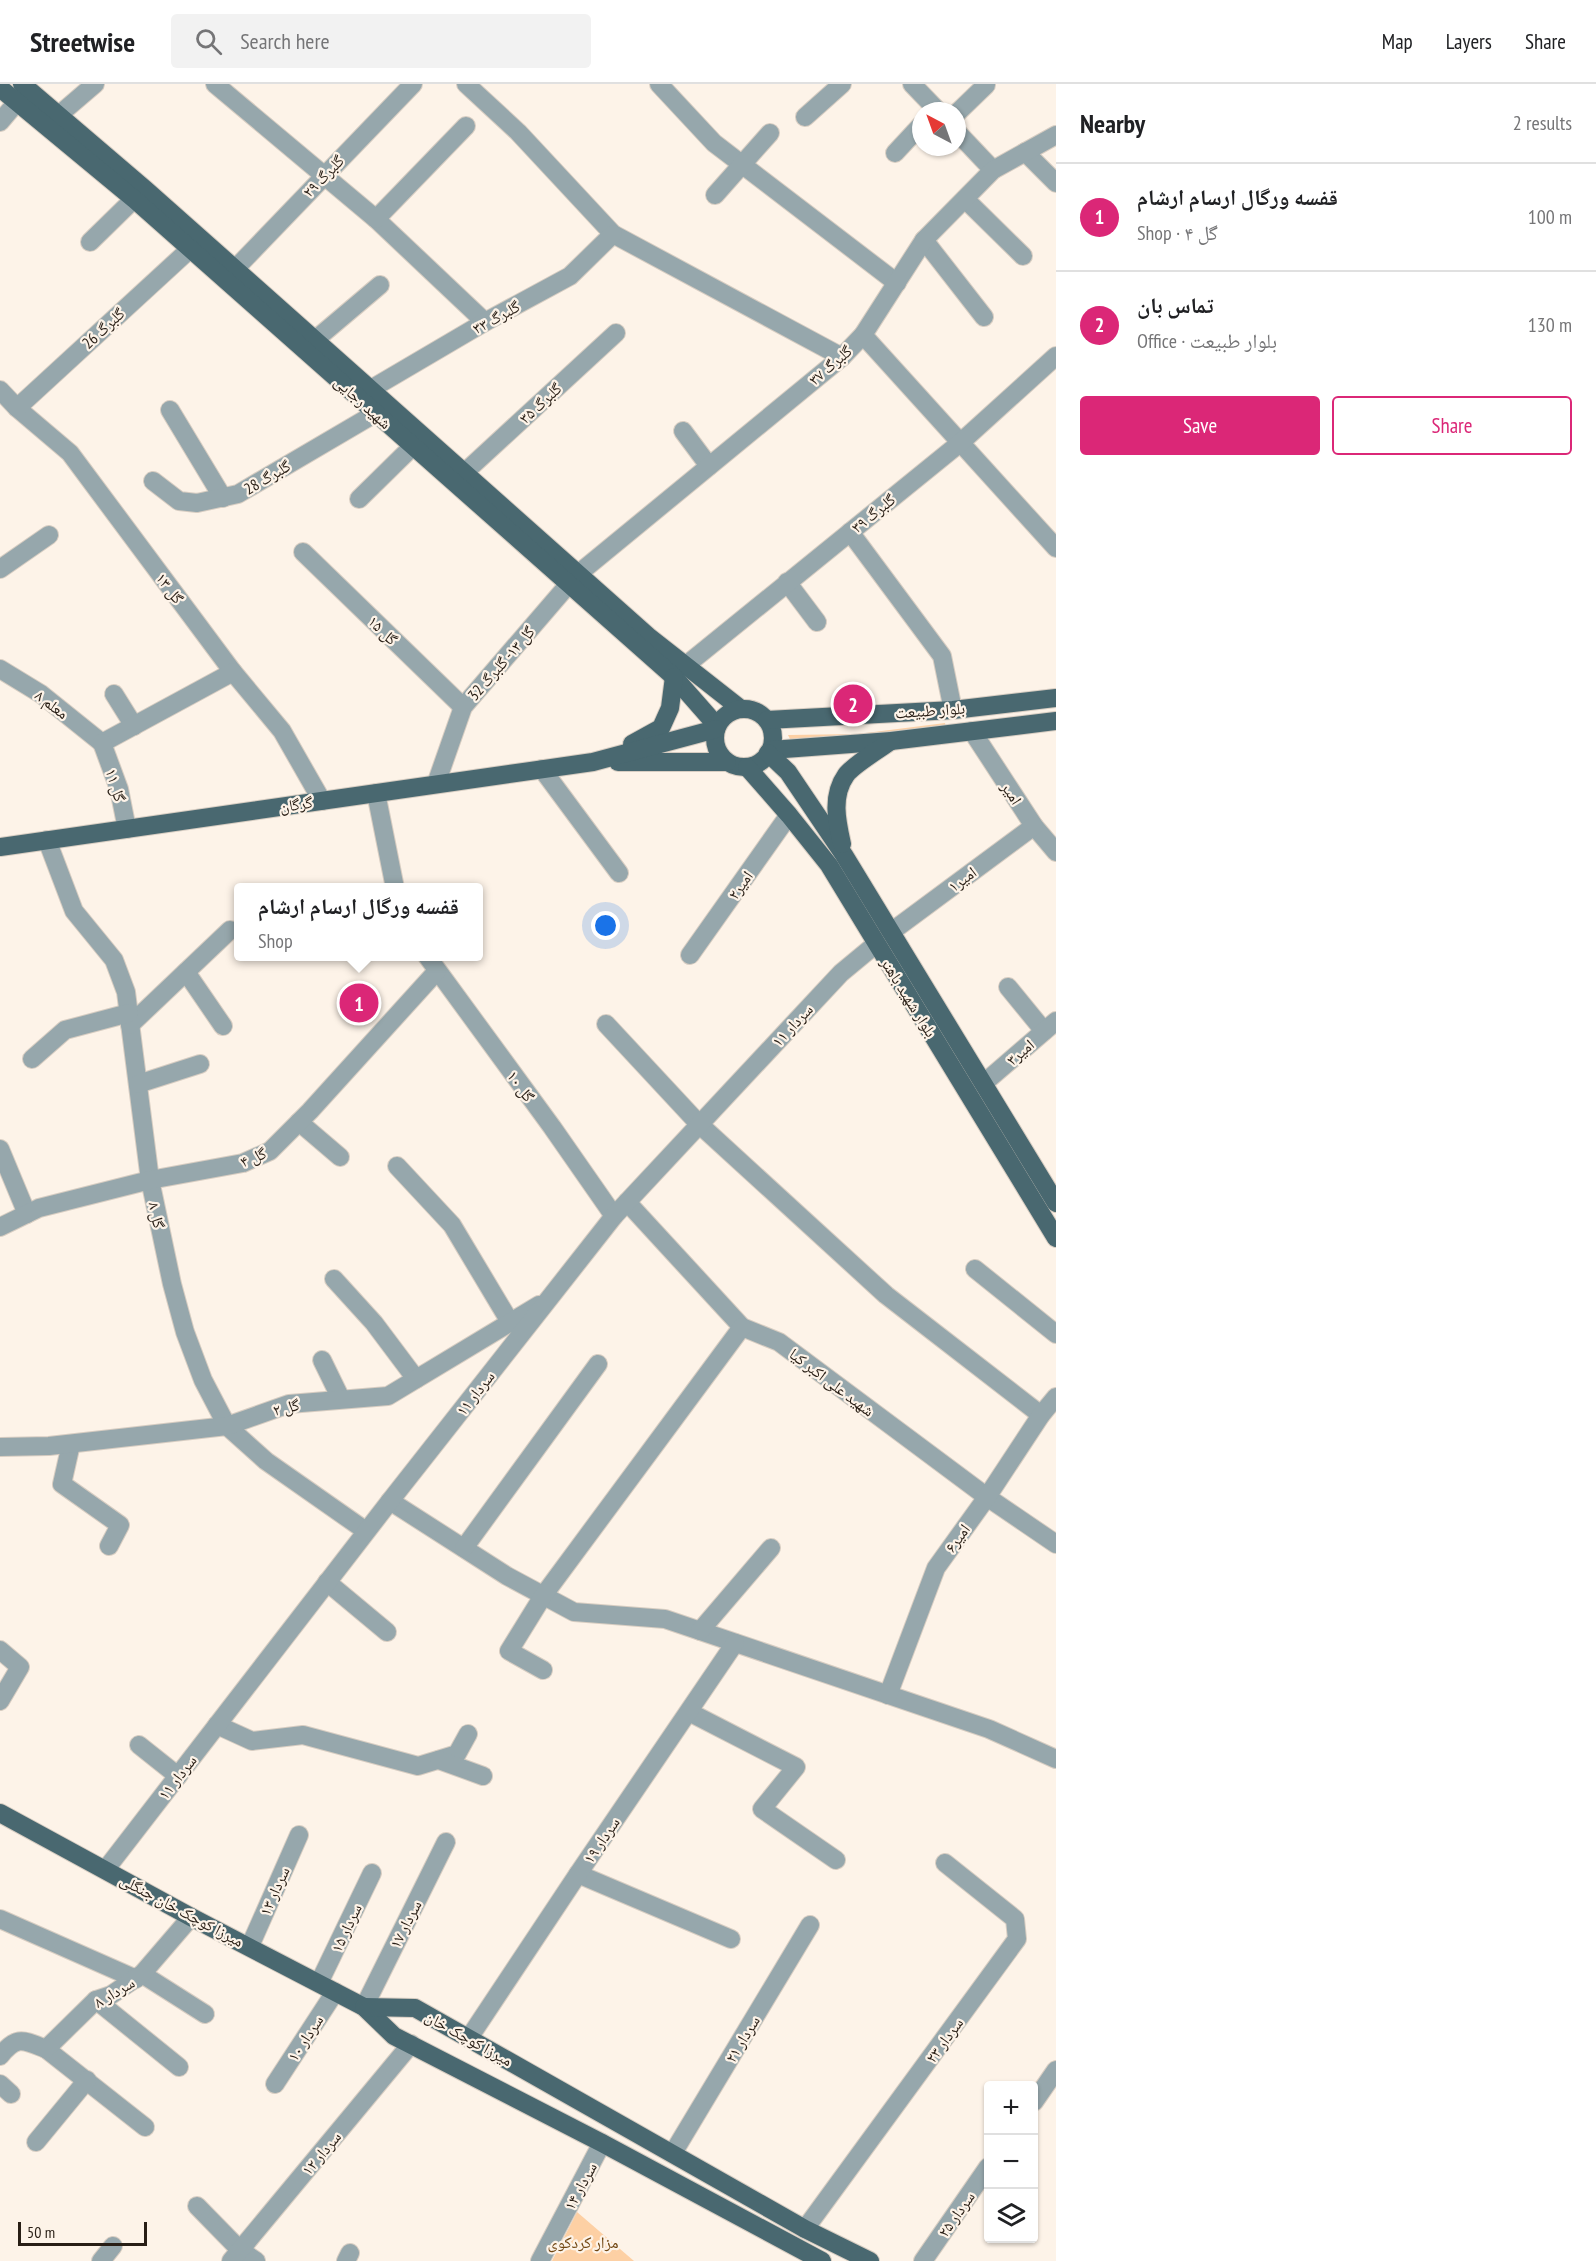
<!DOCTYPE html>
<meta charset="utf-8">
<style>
body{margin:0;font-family:"PT Sans Narrow","Noto Naskh Arabic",sans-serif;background:#f2f2f2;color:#202124}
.controls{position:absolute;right:18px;bottom:18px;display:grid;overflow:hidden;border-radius:6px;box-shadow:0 2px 4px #0004}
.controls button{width:54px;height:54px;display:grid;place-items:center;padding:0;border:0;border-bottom:2px solid #e0e0e0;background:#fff;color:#202124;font:30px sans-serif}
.compass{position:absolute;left:912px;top:18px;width:54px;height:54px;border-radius:50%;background:#fff;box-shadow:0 2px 4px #0004;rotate:319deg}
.scale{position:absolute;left:18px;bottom:15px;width:129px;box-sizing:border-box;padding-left:6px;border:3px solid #281e15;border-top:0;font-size:16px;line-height:21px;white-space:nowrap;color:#281e15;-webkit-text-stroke:4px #fdf3e8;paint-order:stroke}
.you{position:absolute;left:606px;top:842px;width:21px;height:21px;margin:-15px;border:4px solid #fff;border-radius:50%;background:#1a73e8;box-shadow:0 0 0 9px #1a73e833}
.badge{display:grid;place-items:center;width:39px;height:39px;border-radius:50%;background:#db2777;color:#fff;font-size:20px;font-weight:700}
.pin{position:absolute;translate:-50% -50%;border:3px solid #fff;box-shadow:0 2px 6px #0006}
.popup{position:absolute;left:234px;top:799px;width:249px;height:78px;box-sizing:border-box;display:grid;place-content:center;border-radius:6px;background:#fff;filter:drop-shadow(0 2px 4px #0005);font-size:20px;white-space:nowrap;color:#757577}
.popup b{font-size:22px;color:#202124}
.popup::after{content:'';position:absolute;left:50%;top:100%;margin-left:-12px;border:12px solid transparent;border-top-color:#fff}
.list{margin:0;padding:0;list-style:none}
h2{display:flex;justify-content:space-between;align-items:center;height:78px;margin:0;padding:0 24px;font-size:26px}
h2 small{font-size:20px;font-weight:400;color:#757577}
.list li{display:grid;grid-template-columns:39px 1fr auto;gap:18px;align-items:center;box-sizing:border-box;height:108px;padding:0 24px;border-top:2px solid #e0e0e0}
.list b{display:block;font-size:22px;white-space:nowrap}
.list p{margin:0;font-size:20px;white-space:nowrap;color:#757577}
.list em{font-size:20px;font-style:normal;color:#757577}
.actions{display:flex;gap:12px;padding:18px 24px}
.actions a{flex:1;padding:14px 0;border:2px solid #db2777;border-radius:6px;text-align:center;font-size:21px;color:#db2777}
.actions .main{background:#db2777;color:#fff}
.icon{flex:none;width:33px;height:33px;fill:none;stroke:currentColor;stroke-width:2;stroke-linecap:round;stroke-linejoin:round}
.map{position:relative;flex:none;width:1056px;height:2177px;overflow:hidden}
header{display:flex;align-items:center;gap:36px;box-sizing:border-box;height:84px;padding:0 30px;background:#fff;border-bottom:2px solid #e0e0e0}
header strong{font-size:28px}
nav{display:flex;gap:33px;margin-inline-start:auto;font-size:21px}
.search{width:420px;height:54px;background:#f2f2f2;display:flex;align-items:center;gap:15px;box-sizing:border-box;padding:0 21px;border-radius:6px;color:#757577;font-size:22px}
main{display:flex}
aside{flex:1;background:#fff}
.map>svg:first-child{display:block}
.green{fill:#fdd0a4}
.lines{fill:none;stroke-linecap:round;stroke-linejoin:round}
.minor-casing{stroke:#d7cdc2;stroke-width:20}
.major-casing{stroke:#d7cdc2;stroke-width:20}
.minor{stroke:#96a7ac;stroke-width:18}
.major{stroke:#496870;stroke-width:18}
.labels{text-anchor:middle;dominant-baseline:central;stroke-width:4.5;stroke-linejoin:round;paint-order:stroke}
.street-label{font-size:16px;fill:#281e15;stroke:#fdf3e8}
.park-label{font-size:16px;fill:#714611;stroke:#fdf3e8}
</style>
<header>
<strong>Streetwise</strong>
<div class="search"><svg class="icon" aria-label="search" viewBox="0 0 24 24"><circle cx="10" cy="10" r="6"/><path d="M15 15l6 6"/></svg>Search here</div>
<nav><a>Map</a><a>Layers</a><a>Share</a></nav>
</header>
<main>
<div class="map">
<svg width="1056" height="2177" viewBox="0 0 1056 2177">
<rect width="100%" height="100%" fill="#fdf3e8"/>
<g class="green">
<polygon points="945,639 946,644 795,665 788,651 858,650"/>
<polygon points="577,2128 634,2177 552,2177"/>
</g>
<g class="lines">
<g class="minor-casing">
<g id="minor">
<polyline points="215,0 376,135 485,238"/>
<polyline points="466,0 518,48 613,150 842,273"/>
<polyline points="659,0 714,59 897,199"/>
<polyline points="912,0 938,27"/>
<polyline points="957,29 986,1"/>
<polyline points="60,30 95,0"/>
<polyline points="805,33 842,0"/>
<polyline points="0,38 17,18"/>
<polyline points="957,48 993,86"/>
<polyline points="1025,68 1056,99"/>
<polyline points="895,69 921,41"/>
<polyline points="715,111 770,49"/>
<polyline points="965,115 1023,172"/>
<polyline points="376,135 466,42"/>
<polyline points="924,156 984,233"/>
<polyline points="90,158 134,115"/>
<polyline points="235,185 413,0"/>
<polyline points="863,251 1056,464"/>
<polyline points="315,256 380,201"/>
<polyline points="371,305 485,238 570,192 613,150"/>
<polyline points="0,306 17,324 70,369 233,588 282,647 322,717"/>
<polyline points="17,324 190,165"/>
<polyline points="170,326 223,414"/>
<polyline points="683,347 709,382"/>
<polyline points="464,389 616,249"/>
<polyline points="153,397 179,417 197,419 238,410 376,329"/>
<polyline points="359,415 413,362"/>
<polyline points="850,448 942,572 953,626"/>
<polyline points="303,468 463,623"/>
<polyline points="0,485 49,451"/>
<polyline points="578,490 842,273 863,251 924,156 993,86 1056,51"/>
<polyline points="787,498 817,538"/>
<polyline points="685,582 960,359 1056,272"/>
<polyline points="0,585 41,610 102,659"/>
<polyline points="114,610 134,642"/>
<polyline points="972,647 1034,742 1056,768"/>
<polyline points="102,659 233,588"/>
<polyline points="102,659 119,705 127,745"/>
<polyline points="542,685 619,789"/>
<polyline points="436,700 463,623 568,501"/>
<polyline points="376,709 395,804"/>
<polyline points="47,756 74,827 114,876 126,908 150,1096 172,1200 185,1248 203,1296 227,1342 266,1377 366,1447"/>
<polyline points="891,848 1034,742"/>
<polyline points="690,871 789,731"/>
<polyline points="427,872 552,1043 614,1132"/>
<polyline points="186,888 223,942"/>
<polyline points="1008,903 1044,947"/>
<polyline points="606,940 699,1040 886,1211 1041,1331"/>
<polyline points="130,941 230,846"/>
<polyline points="32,975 65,946 129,929"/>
<polyline points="984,999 1056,937"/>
<polyline points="138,1000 200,980"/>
<polyline points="299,1038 340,1073"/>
<polyline points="0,1065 27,1130"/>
<polyline points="397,1082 452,1141 510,1238"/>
<polyline points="627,1118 742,1243 779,1258 987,1413 1056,1460"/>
<polyline points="0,1143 39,1124 150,1096 243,1079 270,1067 310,1027 437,887"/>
<polyline points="975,1185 1056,1250"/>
<polyline points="334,1195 374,1239 416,1295"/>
<polyline points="322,1276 341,1315"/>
<polyline points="71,1360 62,1400 120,1441 109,1462"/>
<polyline points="0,1363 49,1362 227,1342 289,1320 388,1312 539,1221"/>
<polyline points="390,1417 507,1492 574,1528 665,1535 989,1645 1056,1675"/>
<polyline points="464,1464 598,1280"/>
<polyline points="327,1498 387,1548"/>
<polyline points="700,1547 771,1464"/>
<polyline points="0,1566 20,1583 0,1617"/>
<polyline points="543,1586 509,1567 543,1512 742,1243"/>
<polyline points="888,1611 936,1484 987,1413 1041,1331 1056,1313"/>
<polyline points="689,1628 796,1683 762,1725 836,1776"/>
<polyline points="217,1641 252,1657 303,1651 418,1682 457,1670 468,1650"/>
<polyline points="139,1661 178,1692"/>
<polyline points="439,1676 483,1692"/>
<polyline points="106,1785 390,1417 614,1132 841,889 876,860"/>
<polyline points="578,1790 731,1855"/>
<polyline points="0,1835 136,1895"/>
<polyline points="250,1862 299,1751"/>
<polyline points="142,1890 205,1930"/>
<polyline points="319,1899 372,1789"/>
<polyline points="96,1916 179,1983"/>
<polyline points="364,1923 446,1758"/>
<polyline points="469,1954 578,1790 735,1559"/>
<polyline points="46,1965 145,2043"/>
<path d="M0,1972c17,-21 23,-16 46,-7l50,-49 15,-5 31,-21 49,-57"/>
<polyline points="0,2000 11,2010"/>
<polyline points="275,2000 335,1908"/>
<polyline points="1034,2018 1056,1986"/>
<polyline points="36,2058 87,1996"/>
<polyline points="673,2069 810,1841"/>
<polyline points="197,2122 240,2166 256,2177"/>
<polyline points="805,2145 1017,1855 1015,1835 945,1779"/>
<polyline points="101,2177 113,2162"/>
<polyline points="231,2177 411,1960"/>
<polyline points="346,2177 350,2169"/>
<polyline points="540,2177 602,2059"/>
<polyline points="923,2177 988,2083"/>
</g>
</g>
<g class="major-casing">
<g id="major">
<polyline points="22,0 145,105 648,552 741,625"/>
<polyline points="0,4 134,115 674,593 717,642"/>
<circle cx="744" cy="654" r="29"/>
<polyline points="767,636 953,626 1056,614"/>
<polyline points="632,660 661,644 670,624 674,593"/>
<polyline points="771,666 891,657 1056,637"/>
<polyline points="768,669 788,688 844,771 1056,1119"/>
<polyline points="618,678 727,678"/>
<polyline points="747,683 789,731 829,781 1056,1154"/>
<path d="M842,760c-5,-22 -11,-48 4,-69 7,-10 34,-26 45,-34"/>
<polyline points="0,763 593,678 716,645"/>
<polyline points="0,1729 191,1833 364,1923 394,1952 602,2059 822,2177"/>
<polyline points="364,1923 415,1924 805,2145 870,2177"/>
</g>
</g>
<use href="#minor" class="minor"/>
<use href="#major" class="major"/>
</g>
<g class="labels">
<g class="street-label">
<text transform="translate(323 92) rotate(-46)">گلبرگ ۲۹</text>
<text transform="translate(496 233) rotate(-29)">گلبرگ ۳۳</text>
<text transform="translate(103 244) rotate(-43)">گلبرگ 26</text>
<text transform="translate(830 281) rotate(-41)">گلبرگ ۳۷</text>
<text transform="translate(363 318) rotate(42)">شهید رجایی</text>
<text transform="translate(540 319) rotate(-43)">گلبرگ ۳۵</text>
<text transform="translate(267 393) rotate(-31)">گلبرگ 28</text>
<text transform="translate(873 429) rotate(-39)">گلبرگ ۳۹</text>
<text transform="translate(170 504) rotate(53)">گل ۱۳</text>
<text transform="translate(383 546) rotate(44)">گل ۱۵</text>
<text transform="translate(501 579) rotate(-49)">گل ۱۳- گلبرگ 32</text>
<text transform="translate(52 620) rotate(37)">معلم ۸</text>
<text transform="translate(930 626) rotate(-4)">بلوار طبیعت</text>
<text transform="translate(116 701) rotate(73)">گل ۱۱</text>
<text transform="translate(1012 709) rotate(57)">امیر</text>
<text transform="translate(296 720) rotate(-8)">گرگان</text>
<text transform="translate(962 795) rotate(-37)">امیر۱</text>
<text transform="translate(740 801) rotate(-55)">امیر۲</text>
<text transform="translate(909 913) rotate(58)">بلوار شهید باهنر</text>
<text transform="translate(792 941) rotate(-47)">سردار ۱۱</text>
<text transform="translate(1020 968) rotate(-41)">امیر۳</text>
<text transform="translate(521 1002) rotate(54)">گل ۱۰</text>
<text transform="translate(253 1073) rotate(-23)">گل ۴</text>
<text transform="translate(157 1131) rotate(78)">گل ۸</text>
<text transform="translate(832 1298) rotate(37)">شهید علی اکبر کیا</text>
<text transform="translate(475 1309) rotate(-52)">سردار ۱۱</text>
<text transform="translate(286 1323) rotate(-14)">گل ۲</text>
<text transform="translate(957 1454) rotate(-54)">امیر۶</text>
<text transform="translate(177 1693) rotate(-52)">سردار ۱۱</text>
<text transform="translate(601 1756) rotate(-56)">سردار ۱۹</text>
<text transform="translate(274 1807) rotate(-66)">سردار ۱۳</text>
<text transform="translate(182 1826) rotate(28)">میرزا کوچک خان جنگلی</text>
<text transform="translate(405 1840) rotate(-63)">سردار ۱۷</text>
<text transform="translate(346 1844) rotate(-65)">سردار ۱۵</text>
<text transform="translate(114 1908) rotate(-31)">سردار ۸</text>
<text transform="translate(305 1954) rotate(-57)">سردار ۱۰</text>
<text transform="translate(469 1954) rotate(29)">میرزا کوچک خان</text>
<text transform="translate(742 1955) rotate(-59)">سردار ۲۱</text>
<text transform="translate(944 1956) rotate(-54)">سردار ۲۳</text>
<text transform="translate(321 2069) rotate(-50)">سردار ۱۲</text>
<text transform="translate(580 2102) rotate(-62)">سردار ۱۴</text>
<text transform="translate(956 2130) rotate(-55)">سردار ۲۵</text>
</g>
<g class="park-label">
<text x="583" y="2158">مزار کردکوی</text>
</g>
</g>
</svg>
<div class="controls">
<button>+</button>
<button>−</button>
<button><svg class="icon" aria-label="layers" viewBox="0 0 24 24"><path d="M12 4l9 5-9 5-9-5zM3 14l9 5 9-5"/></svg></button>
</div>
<svg class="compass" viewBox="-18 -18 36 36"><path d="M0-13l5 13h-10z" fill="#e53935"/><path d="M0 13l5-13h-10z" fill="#757577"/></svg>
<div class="scale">50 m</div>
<div class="you"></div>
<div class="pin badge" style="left:359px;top:919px">1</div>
<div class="popup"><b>قفسه ورگال ارسام ارشام</b>Shop</div>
<div class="pin badge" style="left:853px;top:620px">2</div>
</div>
<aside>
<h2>Nearby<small>2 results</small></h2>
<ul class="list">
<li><span class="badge">1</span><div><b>قفسه ورگال ارسام ارشام</b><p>Shop · گل ۴</p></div><em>100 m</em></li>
<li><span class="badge">2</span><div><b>تماس بان</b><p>Office · بلوار طبیعت</p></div><em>130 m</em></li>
</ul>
<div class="actions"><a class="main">Save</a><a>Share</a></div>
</aside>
</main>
